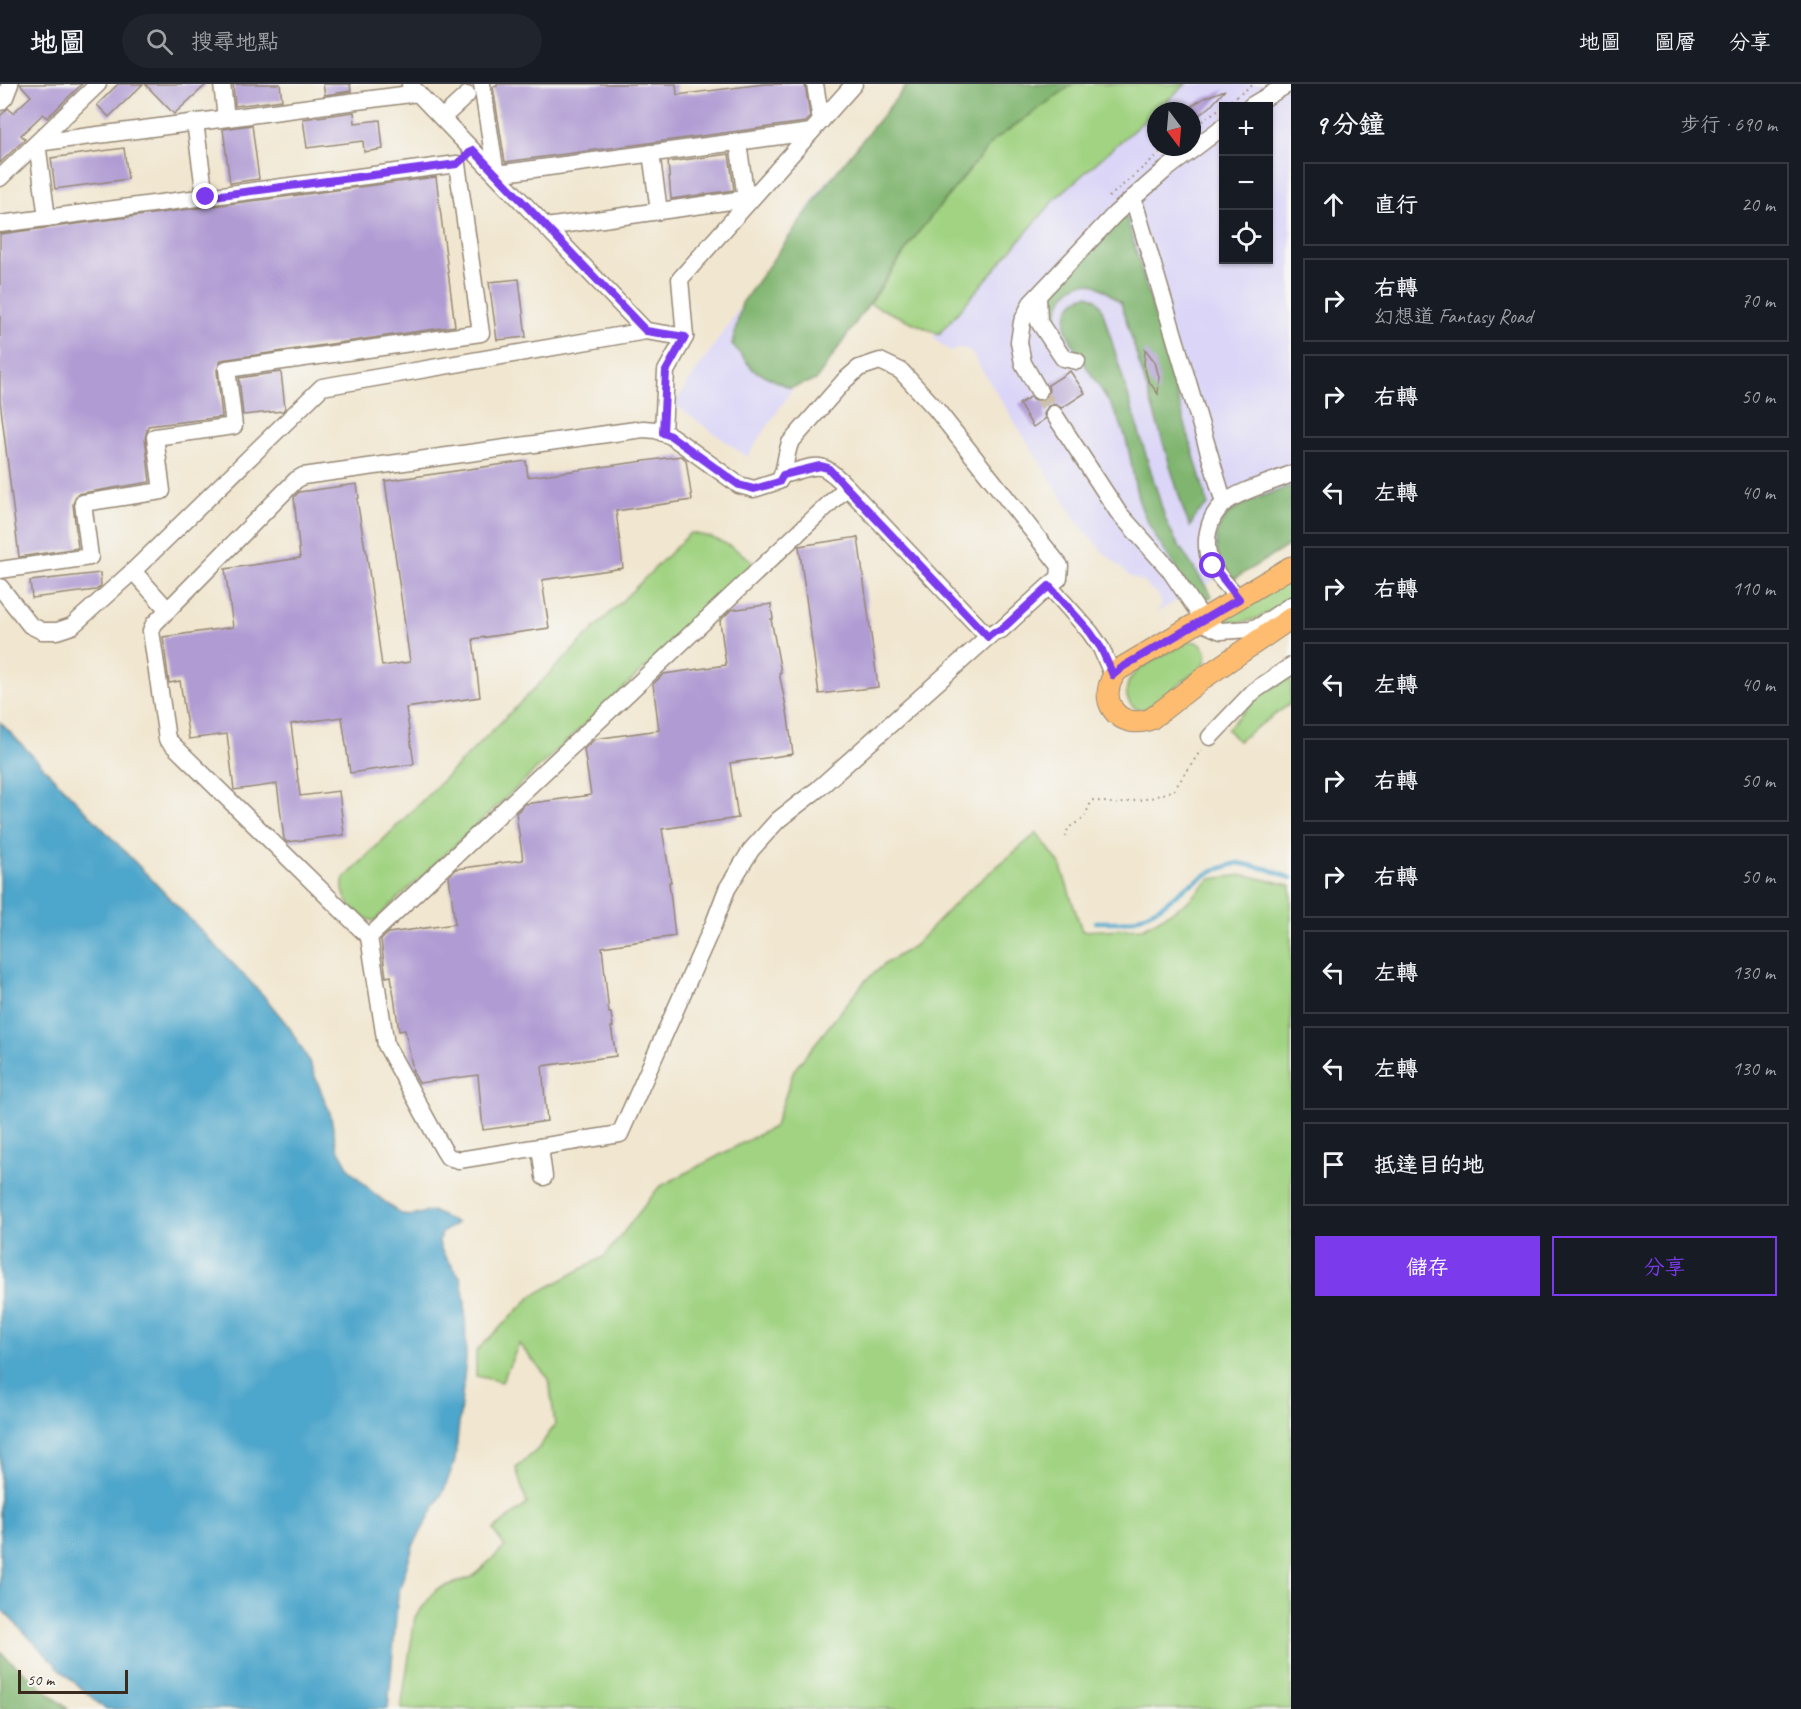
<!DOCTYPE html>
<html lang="zh-TW">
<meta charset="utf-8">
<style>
body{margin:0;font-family:Caveat,"LXGW WenKai TC",sans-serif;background:#20242c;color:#f1f3f6}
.controls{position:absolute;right:18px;top:18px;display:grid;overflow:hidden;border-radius:0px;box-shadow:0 2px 4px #0004}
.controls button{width:54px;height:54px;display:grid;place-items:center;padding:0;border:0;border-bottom:2px solid #363941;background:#171b24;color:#f1f3f6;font:30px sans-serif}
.compass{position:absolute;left:1147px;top:18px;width:54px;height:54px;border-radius:50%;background:#171b24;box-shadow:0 2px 4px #0004;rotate:164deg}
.scale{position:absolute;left:18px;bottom:15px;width:110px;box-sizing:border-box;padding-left:6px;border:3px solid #3b2a1e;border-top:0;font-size:16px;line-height:21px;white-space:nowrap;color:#3b2a1e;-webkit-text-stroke:4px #f6f6f2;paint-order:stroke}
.stop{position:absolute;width:18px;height:18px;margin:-14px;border:4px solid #7c3aed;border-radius:50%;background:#fff}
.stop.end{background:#7c3aed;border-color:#fff;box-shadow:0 2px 6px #0008}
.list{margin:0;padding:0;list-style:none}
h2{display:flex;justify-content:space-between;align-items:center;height:78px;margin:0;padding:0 24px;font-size:26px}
h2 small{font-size:20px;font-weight:400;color:#9ea1a6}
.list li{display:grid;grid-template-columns:39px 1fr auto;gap:18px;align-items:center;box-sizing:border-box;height:84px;margin:0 12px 12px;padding:0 12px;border:2px solid #363941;border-radius:0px}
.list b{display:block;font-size:22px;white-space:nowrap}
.list p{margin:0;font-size:20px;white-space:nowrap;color:#9ea1a6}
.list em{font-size:20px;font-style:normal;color:#9ea1a6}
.actions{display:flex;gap:12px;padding:18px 24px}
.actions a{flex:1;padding:14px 0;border:2px solid #7c3aed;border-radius:0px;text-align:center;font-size:21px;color:#7c3aed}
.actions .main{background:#7c3aed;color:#fff}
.icon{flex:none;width:33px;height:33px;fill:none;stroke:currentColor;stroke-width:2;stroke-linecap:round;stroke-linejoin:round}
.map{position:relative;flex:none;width:1291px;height:1625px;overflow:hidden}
header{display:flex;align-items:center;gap:36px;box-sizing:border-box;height:84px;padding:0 30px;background:#171b24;border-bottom:2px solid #363941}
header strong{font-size:28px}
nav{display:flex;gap:33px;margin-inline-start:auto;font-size:21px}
.search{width:420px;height:54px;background:#20242c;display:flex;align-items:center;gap:15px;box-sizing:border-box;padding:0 21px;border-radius:33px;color:#9ea1a6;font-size:22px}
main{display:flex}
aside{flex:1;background:#171b24}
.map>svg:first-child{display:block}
.built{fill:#dbd6f7;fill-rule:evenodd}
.green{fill:#a1d382;stroke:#6e7e50;stroke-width:1.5}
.forest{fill:#80b570;stroke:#5e7047;stroke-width:1.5}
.water{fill:#4ea6cb;stroke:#446874;stroke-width:1.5}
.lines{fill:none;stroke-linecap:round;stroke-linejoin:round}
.stream{stroke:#4ea6cb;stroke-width:4.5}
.building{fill:#b09bd3}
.minor-tunnel{stroke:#cdc0ac;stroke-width:16;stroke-dasharray:16 8;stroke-linecap:butt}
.minor-casing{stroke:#968876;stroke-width:19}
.major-casing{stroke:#968876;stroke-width:23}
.path{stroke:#968876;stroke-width:2;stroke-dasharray:1.5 4.5;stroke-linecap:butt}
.minor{stroke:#fff;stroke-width:16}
.major{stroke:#febc70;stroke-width:21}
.route{stroke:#7c3aed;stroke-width:8}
</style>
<header>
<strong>地圖</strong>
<div class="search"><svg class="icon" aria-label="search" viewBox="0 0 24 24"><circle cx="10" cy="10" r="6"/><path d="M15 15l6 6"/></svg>搜尋地點</div>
<nav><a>地圖</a><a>圖層</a><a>分享</a></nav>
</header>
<main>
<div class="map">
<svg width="1291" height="1625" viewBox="0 0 1291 1625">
<rect width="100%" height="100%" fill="#f6f6f2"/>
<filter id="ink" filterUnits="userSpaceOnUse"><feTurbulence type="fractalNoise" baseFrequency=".0167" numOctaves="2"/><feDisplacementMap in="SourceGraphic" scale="12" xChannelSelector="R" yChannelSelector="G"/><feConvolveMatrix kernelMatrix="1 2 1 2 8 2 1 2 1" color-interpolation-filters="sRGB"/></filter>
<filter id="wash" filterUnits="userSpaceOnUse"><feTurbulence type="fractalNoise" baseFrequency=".008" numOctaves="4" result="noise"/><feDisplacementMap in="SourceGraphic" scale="24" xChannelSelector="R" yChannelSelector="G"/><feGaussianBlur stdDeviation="1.35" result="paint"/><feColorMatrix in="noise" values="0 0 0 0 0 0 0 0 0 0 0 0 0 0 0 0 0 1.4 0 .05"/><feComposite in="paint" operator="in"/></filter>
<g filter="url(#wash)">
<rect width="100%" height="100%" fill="#f1e6cf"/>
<g class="built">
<path d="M1186,0h105v416l-40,60 -94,52 5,-8 -4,-10 -9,-6 -5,-6 -13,-5 -29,-26 -26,-31 -104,-166 -5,-5 -8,-1 -8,4 -18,-14 80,-105 94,-95zM1224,22h44v154h-44zM1156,27h36v36h-36z"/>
<polygon points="907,5 998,37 822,261 747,373 674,320 821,104"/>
</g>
<g class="green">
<polygon points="1073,0 1186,0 1056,114 939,250 870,220 917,150 993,57"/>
<path d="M690,449c25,3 42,13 62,28l-1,8 -377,352c-17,-4 -36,-24 -30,-42z"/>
<path d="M1291,493v21c-22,14 -41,31 -69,21z"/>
<path d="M1189,557c15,0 22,12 14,25l-55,42c-18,6 -27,-14 -18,-29 8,-13 45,-30 59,-38z"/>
<polygon points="1291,593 1291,619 1238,657 1227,645 1259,612"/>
<polygon points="1037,749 1060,780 1082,847 1143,844 1185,820 1210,795 1244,791 1291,801 1291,1625 401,1625 415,1533 437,1505 472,1493 505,1463 493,1446 527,1420 516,1384 538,1365 555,1341 549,1295 519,1260 502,1298 476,1292 476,1267 532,1212 605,1172 659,1103 775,1042 794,986 865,897 886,879 914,862 964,810"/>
</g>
<g class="forest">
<polygon points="908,0 1073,0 993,57 917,150 816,296 790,304 753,286 732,260 742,219 829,97"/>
<path d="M1126,131l82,290 -11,9 -7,13 -6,-15 -63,-209c-7,-5 -15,-13 -23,-17 -29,-14 -45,24 -43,47l-10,-13 -1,-18z"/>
<path d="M1087,211c9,2 12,6 15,14l63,209 9,20 38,58 -12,8c-18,-29 -52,-72 -61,-103 -8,-25 -7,-51 -18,-76 -14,-33 -41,-61 -55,-95 -2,-16 4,-31 21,-35z"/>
<path d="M1291,402v58l-57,35c-21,-18 -26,-52 0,-69 16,-11 39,-17 57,-24z"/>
<polygon points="0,1568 68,1625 0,1625"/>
</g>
<polygon class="water" points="0,638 263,911 289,943 308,975 330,1029 337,1063 350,1086 369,1105 399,1129 408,1132 432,1127 457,1139 442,1149 439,1156 440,1163 445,1172 461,1194 465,1218 466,1275 455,1376 444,1406 413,1462 398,1511 388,1625 105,1625 64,1589 0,1524"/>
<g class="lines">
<polyline class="stream" points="1096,838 1122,838 1135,835 1160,823 1183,805 1212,787 1238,779 1268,785 1291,794"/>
</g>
<g id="blocks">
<g class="building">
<polygon points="20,0 82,0 47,34 43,30 21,51 25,55 0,79 0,32 8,24 13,29 31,12"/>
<polygon points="118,0 143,0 109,33 97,21"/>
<polygon points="145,0 207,0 174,30"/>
<polygon points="233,0 280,0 282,16 235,22"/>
<polygon points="323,0 350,0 351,7 325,11"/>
<polygon points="497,0 676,0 677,11 764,0 805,0 810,34 806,38 505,78 493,3 497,2"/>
<polygon points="1225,6 1210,23 1192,36 1192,22 1204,14"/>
<polygon points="354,28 355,39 380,36 383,65 364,68 363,57 307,64 303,35"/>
<polygon points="252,41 259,95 230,99 223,45"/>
<polygon points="124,64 128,95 55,105 51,74"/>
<polygon points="729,70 734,106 671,115 668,78"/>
<polygon points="436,93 455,242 221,276 217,286 222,333 148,342 145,354 150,398 77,410 73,420 78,464 19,473 0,316 0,150"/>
<polygon points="519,195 526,253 497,256 489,198"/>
<polygon points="1145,265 1155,278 1159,293 1158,310 1148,296 1144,281"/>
<polygon points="1070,287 1085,309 1062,324 1054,320 1048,322 1044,330 1045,335 1033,343 1019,320 1030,313 1038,317 1045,316 1049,308 1048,301"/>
<polygon points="281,288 285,324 283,327 243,331 239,294"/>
<polygon points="681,372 686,376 692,416 616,427 623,484 542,496 549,544 473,555 480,613 406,624 414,680 350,689 342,633 291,640 300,712 339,707 344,751 287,758 284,755 277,700 234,706 227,650 189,655 180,597 169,599 163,553 233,543 225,485 300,474 294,413 299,408 357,400 359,414 357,415 365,465 366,465 382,582 410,578 385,397 526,377 528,393"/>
<polygon points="858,453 878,603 819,610 799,462"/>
<polygon points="100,489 101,502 96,506 32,514 30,497"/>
<polygon points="771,520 773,535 771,535 781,588 779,589 787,627 793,670 730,679 738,734 662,745 671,798 669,798 675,852 602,863 609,929 611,929 613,943 611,943 616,972 542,982 547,1037 483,1046 478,991 419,999 412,986 413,986 405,946 399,947 391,892 386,893 381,856 388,849 455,840 449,792 456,785 523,776 516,729 525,720 591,711 584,665 595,655 659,646 653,600 664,590 726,581 720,537 731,526"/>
</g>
</g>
</g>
<g filter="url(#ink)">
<use href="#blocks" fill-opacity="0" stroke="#968876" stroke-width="1.5"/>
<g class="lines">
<polyline class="minor-tunnel" points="1039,307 1054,330"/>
<g class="minor-casing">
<g id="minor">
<polyline points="222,0 226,34"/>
<polyline points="482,0 496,90 811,48"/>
<polyline points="815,0 821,37"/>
<polyline points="410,1 646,247 685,253"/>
<polyline points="0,18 5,13 10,0"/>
<polyline points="1251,22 1288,0"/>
<polyline points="442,34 467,11"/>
<polyline points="195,38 205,113"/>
<polyline points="738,58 746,115"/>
<polyline points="651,69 659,127"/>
<polyline points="0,94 98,0"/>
<polyline points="1133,114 1224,419"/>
<polyline points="47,134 37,59 418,9"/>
<polyline points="0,140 457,80 481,249 227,285 234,342 155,353 162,407 83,419 90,473 0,486"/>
<polyline points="546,143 752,114"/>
<polyline points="1038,212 1039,238 1063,274 1077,277"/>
<polyline points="1039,307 1023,279 1019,258 1022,238 1031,219 1115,130 1164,87 1224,42"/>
<polyline points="1054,330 1118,428 1169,485 1207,541 1221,547 1250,545 1260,542 1291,521"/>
<polyline points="663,349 666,287 685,253 680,195 854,0"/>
<path d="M783,391c37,-10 36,-16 64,12"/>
<polyline points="133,487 168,526"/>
<path d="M1049,502l-48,44 -7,2 -6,5 -170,152 -40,31 -27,30 -24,39 -13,34 -94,211 -161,26 -11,-3 -5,-8 -57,-104 -17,-108 -202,-198 -16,-108 3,-7 142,-144 7,-4 340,-47 13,1 15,6 68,49 15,4 25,-8c7,-10 6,-25 11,-38l55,-63 14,-12 21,-7 21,10 35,38 124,157 -1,12 -10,8 41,46 11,16 12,28"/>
<polyline points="0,503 30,541 42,547 57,547 72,542 133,487 322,303 646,247"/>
<path d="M1239,515c-9,-11 -20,-21 -27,-33 -10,-21 -5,-50 14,-64 18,-13 45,-19 65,-28"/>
<polyline points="1210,653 1254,607 1291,582"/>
<polyline points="369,853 847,403 988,553"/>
<polyline points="540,1063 544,1093"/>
</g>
</g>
<g class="major-casing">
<path id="major" d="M1291,483l-173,103c-24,27 -1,62 33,49l54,-42 86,-59"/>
</g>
<g class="path">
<polyline points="1192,44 1254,0"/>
<polyline points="1109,113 1167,63"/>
<polyline points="1066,753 1068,744 1084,734 1092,716 1117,720 1151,714 1174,706 1201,666"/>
</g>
<use href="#minor" class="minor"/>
<use href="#major" class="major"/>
</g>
</g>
<g class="lines" filter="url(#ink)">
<polyline class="route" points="206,113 457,80 473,66 646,247 685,253 666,287 663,349 671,352 739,401 754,405 779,398 783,391 820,382 828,384 988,553 994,548 1001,546 1049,502 1090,548 1101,564 1113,591 1124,582 1239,515 1213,482"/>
</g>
</svg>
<div class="controls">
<button>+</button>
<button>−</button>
<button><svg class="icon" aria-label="locate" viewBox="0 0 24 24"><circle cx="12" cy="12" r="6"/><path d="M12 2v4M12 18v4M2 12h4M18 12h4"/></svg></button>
</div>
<svg class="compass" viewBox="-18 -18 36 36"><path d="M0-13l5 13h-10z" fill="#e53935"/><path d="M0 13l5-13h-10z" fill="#9ea1a6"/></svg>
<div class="scale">50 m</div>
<div class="stop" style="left:1213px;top:482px"></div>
<div class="stop end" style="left:206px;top:113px"></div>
</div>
<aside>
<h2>9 分鐘<small>步行 · 690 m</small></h2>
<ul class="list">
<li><svg class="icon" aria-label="ahead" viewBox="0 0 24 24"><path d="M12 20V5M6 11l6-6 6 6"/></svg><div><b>直行</b></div><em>20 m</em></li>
<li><svg class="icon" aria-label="right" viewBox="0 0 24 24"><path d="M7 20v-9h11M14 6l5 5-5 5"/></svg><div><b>右轉</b><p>幻想道 Fantasy Road</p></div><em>70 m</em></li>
<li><svg class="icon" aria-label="right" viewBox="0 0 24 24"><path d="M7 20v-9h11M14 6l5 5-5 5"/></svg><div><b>右轉</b></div><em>50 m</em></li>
<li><svg class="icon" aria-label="left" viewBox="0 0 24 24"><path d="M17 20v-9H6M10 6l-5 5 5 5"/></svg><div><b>左轉</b></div><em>40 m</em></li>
<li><svg class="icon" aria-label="right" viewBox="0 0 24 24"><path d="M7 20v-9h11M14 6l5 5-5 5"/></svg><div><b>右轉</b></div><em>110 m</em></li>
<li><svg class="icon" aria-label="left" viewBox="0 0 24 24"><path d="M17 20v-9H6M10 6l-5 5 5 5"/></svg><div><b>左轉</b></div><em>40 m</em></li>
<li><svg class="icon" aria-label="right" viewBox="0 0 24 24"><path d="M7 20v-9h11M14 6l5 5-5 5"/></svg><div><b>右轉</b></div><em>50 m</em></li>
<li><svg class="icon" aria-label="right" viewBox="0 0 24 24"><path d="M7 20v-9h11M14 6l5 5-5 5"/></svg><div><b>右轉</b></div><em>50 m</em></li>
<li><svg class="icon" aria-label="left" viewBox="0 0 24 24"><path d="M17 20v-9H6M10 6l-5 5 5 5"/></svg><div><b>左轉</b></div><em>130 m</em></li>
<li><svg class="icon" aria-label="left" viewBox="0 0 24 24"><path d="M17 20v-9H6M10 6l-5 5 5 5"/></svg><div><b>左轉</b></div><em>130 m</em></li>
<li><svg class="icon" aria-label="arrive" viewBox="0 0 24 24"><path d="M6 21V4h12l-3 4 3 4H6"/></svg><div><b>抵達目的地</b></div></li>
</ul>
<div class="actions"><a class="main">儲存</a><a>分享</a></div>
</aside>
</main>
